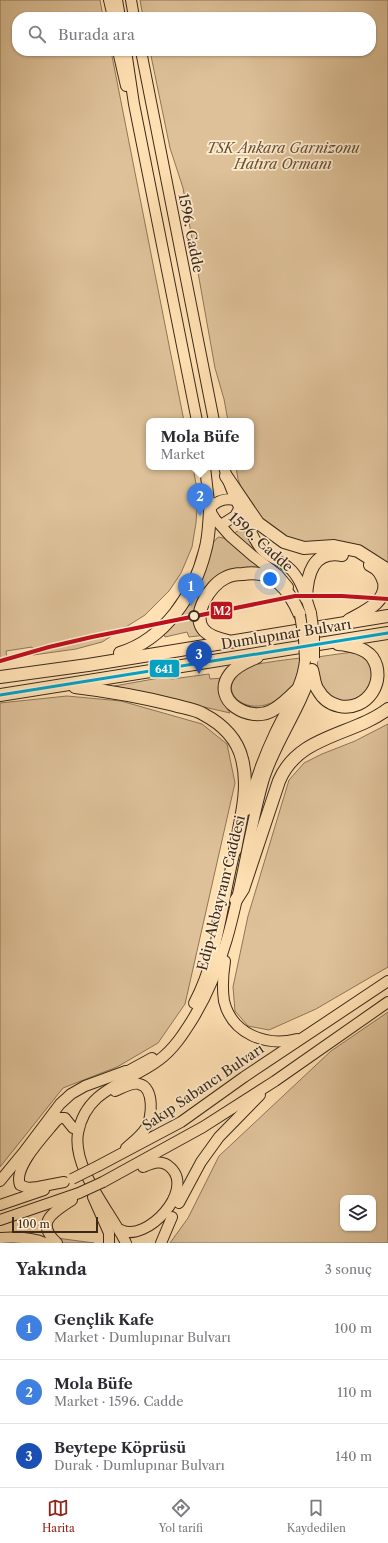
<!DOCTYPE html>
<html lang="tr">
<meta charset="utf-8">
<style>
body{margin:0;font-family:"Libre Caslon Text",serif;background:#f2f2f3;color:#2b2b33}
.controls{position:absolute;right:12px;bottom:12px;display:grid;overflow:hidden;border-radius:8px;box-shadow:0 1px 3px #0004}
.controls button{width:36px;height:36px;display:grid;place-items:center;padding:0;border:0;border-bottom:1px solid #e1e1e2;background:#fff;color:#2b2b33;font:20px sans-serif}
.scale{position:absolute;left:12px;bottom:10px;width:86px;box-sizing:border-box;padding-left:4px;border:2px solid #3b2a1a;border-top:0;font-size:11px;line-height:14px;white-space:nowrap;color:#3b2a1a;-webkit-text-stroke:3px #ffebce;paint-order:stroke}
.you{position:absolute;left:270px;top:579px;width:14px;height:14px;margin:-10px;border:3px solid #fff;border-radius:50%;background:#1a73e8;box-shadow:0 0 0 6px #1a73e833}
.badge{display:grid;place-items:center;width:26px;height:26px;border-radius:50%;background:#8f2418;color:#fff;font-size:13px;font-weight:700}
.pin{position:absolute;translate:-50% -33px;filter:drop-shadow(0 1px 2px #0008)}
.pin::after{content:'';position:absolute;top:21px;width:14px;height:12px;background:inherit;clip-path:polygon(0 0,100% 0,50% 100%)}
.popup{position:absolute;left:146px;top:418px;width:108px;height:52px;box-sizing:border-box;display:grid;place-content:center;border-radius:8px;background:#fff;filter:drop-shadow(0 1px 3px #0005);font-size:13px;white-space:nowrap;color:#7c7c81}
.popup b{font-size:15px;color:#2b2b33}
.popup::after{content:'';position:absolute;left:50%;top:100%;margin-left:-8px;border:8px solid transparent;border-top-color:#fff}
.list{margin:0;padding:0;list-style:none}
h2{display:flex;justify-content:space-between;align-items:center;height:52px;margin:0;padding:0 16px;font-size:17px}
h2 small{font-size:13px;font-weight:400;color:#7c7c81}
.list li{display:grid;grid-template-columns:26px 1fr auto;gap:12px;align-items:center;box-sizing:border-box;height:64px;padding:0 16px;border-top:1px solid #e1e1e2}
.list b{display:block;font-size:15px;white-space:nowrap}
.list p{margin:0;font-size:13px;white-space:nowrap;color:#7c7c81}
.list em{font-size:13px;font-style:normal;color:#7c7c81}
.icon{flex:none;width:22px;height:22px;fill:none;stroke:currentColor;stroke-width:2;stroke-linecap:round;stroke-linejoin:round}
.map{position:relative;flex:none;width:388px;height:1243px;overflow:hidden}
.search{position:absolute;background:#fff;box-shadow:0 1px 3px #0004;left:12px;right:12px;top:12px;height:44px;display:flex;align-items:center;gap:10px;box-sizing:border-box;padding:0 14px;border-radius:16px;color:#7c7c81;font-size:15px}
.sheet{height:244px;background:#fff}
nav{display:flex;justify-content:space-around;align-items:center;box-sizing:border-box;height:56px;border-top:1px solid #e1e1e2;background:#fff;font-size:11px;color:#7c7c81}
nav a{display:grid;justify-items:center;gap:2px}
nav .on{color:#8f2418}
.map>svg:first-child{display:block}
.green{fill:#dec199;stroke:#8c765a;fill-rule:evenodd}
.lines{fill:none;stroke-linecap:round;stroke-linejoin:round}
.major-casing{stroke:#3b2a1a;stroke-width:12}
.highway-casing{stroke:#3b2a1a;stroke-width:14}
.major{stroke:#ffe0b3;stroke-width:10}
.highway{stroke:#ffe0b3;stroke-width:12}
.major-bridge-casing{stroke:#3b2a1a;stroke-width:12;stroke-linecap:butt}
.major-bridge{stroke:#ffe0b3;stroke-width:10}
.bus-1-casing{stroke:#ffebce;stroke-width:6}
.bus-1{stroke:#03a3c5;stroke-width:3}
.metro-1-casing{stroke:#ffebce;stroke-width:7}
.metro-1{stroke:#bf0e1c;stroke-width:4}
.stop-dot{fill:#ffebce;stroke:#3b2a1a;stroke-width:2}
.labels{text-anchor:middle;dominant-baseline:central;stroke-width:3.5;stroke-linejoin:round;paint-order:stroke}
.park-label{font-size:14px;font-style:italic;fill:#64503a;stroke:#ffebce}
.street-label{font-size:14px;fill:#3b2a1a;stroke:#ffebce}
.line-badge{stroke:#ffebce;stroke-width:1.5}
.badge-label{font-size:11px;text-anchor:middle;font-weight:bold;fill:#fff}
</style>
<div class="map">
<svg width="388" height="1243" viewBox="0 0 388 1243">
<rect width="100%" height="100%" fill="#ffe0b3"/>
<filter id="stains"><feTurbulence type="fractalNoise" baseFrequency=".005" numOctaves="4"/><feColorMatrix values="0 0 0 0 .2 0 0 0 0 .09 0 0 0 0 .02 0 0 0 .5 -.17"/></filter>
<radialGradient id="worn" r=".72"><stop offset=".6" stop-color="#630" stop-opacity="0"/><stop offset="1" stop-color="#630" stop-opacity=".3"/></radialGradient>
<g class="green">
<polygon points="0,0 100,0 103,17 17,17 17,51 111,51 184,421 149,421 149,467 193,467 198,495 196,523 192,547 181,573 169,591 145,615 102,642 76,649 33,655 32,647 6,651 7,659 0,660"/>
<polygon points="140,0 388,0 388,566 367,553 290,541 260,521 244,495 238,479 236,467 251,467 251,421 228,421 224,399 215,368 183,188 170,148 150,51 371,51 371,17 143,17"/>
<polygon points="242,528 259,555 277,567 286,576 300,603 290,583 233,534"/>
<polygon points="219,537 227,539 265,571 241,571 203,598 206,635 189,637 187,632 165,637 164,634 213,543 217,538"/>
<polygon points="353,652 362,654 374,668 370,691 347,704 330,699 319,683 317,657"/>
<path d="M301,658c-1,6 -1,14 -3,21 -3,7 -9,12 -14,16 -35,29 -73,-5 -40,-27 6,-4 47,-9 57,-10z"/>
<polygon points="209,674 210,679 223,678 225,705 230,713 114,686 165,677 172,679"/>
<polygon points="67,696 121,701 202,724 227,744 235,783 185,1004 158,1043 117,1067 63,1088 0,1167 0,703"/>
<polygon points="388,724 388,967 316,1009 269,1030 248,1026 235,1011 233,987 248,916 289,780 304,763 322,754 355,741"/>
<path d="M388,1012v231h-218l18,-25 31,-62 112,-105zM343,1198h30v30h-30z"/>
<polygon points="49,1237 94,1243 0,1243"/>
</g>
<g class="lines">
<g class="major-casing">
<g id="major">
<polyline points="109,0 113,17"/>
<polyline points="117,0 120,17"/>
<polyline points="131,0 134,17"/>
<polyline points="118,51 126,86"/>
<polyline points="126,51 134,104 197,421"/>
<polyline points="141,51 214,421"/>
<polyline points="205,467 210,511 215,519 230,536 253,556 278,575 288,587"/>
<path d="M224,467c5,20 14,38 23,57 5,8 8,19 15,26 7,8 18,10 26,17 13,10 18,31 23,46"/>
<path d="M210,508c8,-8 15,-10 25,-8"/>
<polyline points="221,525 235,516 239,509"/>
<path d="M247,810c7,-26 16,-52 28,-77 11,-24 28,-47 30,-73"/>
<path d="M225,961c-2,13 -3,27 -1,40 8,33 42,46 73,38"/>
<path d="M194,1003c26,-49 28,-107 43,-160"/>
<polyline points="121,1075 152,1058"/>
<path d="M115,1091c7,-3 17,-9 24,-7 16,3 13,35 7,44 -5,8 -13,14 -20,20"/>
<polyline points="98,1166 181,1122 244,1077 388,981"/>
<polyline points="0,1181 23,1153 60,1104 71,1094 85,1086 126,1071"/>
<path d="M64,1182l-26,5 -10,1 -8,-3c-7,-18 25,-50 36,-64l4,-3h5l8,10"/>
<polyline points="103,1182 203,1127 275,1081 388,1002"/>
<polyline points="93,1197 109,1233 109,1243"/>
<polyline points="179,1203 201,1162 219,1137 260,1095"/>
<polyline points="0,1205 44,1190"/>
<polyline points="0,1220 79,1193"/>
<path d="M121,1230c25,13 74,-39 50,-62 -9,-9 -18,-5 -28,-1"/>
<path d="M0,1238c15,-1 31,-1 45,5"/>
<path d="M57,1243c-23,-21 -3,-31 15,-43"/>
<path d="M126,1243c-15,-31 -54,-74 -48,-110 8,-45 51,-50 81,-73 15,-11 25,-27 35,-43 43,-71 47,-157 69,-235 11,-39 38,-72 49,-112"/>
<polyline points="161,1243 172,1217"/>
</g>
</g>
<g class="highway-casing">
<g id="highway">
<polyline points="226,476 258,523 284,542 304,548 334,546 358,551 388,570"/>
<path d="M306,598c1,-24 7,-48 36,-43"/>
<path d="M349,620c14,-8 39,-18 35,-38 -3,-9 -6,-13 -14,-17"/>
<path d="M228,641c-9,-2 -20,-5 -25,-12 -11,-15 7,-44 22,-51 5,-3 12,-4 18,-4 31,-5 46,16 57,41"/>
<path d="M120,653c45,-14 74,-58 85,-102 4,-13 4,-26 5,-40"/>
<path d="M257,657c-9,4 -21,9 -27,17 -20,26 20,50 43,36 9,-5 17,-13 24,-20"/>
<path d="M312,670c2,6 2,15 6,20 5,9 12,14 21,16 28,6 49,-26 33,-49 -8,-10 -23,-12 -34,-13"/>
<polyline points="0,677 88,665 388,616"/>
<path d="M75,687c33,4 67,10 99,18 10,3 21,4 29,9 19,10 34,24 39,45 8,30 -2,62 -7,91"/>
<polyline points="0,695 388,633"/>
<path d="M236,900l7,-11 36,-108c19,-46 73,-45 109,-72"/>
</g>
</g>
<use href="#major" class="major"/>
<use href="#highway" class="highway"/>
<g class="major-bridge-casing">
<g id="major-bridge">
<polyline points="311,613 314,635 314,658"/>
<polyline points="300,615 304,639 305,660"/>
<polyline points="72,1179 98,1166"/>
<polyline points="79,1193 103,1182"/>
</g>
</g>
<use href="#major-bridge" class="major-bridge"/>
<g class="bus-1-casing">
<polyline id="bus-1" points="0,695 388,633"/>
</g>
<use href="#bus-1" class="bus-1"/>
<g class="metro-1-casing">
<polyline id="metro-1" points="0,661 49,647 92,637 295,596 342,596 388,599"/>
</g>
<use href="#metro-1" class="metro-1"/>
</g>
<circle class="stop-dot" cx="194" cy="616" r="5"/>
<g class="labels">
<g class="park-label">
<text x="283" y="148">TSK Ankara Garnizonu<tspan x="283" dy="16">Hatıra Ormanı</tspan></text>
</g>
<g class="street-label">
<text transform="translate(191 233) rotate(79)">1596. Cadde</text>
<text transform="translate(261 542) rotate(42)">1596. Cadde</text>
<text transform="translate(286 634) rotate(-9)">Dumlupınar Bulvarı</text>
<text transform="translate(221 893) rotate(-76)">Edip Akbayram Caddesi</text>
<text transform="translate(203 1087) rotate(-34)">Sakıp Sabancı Bulvarı</text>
</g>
</g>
<g class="line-badge">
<rect x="210" y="601" width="23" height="19" rx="4" fill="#bf0e1c"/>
<rect x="149" y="659" width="31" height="19" rx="4" fill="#03a3c5"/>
</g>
<g class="badge-label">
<text x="222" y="615">M2</text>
<text x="164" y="673">641</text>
</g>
<rect width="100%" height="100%" filter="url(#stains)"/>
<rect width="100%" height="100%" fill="url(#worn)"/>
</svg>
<div class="controls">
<button><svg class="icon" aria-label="layers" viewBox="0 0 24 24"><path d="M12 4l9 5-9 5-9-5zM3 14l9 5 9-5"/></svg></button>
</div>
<div class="scale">100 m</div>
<div class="you"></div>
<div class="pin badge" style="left:191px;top:606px;background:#3f7fe0">1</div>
<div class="pin badge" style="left:200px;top:516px;background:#3f7fe0">2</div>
<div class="popup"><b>Mola Büfe</b>Market</div>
<div class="pin badge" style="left:199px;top:674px;background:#1a4fb4">3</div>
<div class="search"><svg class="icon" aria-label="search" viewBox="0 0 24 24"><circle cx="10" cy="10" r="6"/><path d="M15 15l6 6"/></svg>Burada ara</div>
</div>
<section class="sheet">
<h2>Yakında<small>3 sonuç</small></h2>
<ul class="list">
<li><span class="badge" style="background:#3f7fe0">1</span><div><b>Gençlik Kafe</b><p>Market · Dumlupınar Bulvarı</p></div><em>100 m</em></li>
<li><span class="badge" style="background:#3f7fe0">2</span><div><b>Mola Büfe</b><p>Market · 1596. Cadde</p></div><em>110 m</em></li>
<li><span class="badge" style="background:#1a4fb4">3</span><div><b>Beytepe Köprüsü</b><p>Durak · Dumlupınar Bulvarı</p></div><em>140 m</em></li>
</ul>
</section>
<nav>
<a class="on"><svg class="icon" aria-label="map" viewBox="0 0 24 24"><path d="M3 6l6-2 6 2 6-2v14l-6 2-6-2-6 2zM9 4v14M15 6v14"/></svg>Harita</a>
<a><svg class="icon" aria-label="directions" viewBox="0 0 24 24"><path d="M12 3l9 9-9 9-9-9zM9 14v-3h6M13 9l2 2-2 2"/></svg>Yol tarifi</a>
<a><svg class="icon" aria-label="saved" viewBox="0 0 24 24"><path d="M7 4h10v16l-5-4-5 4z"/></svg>Kaydedilen</a>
</nav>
